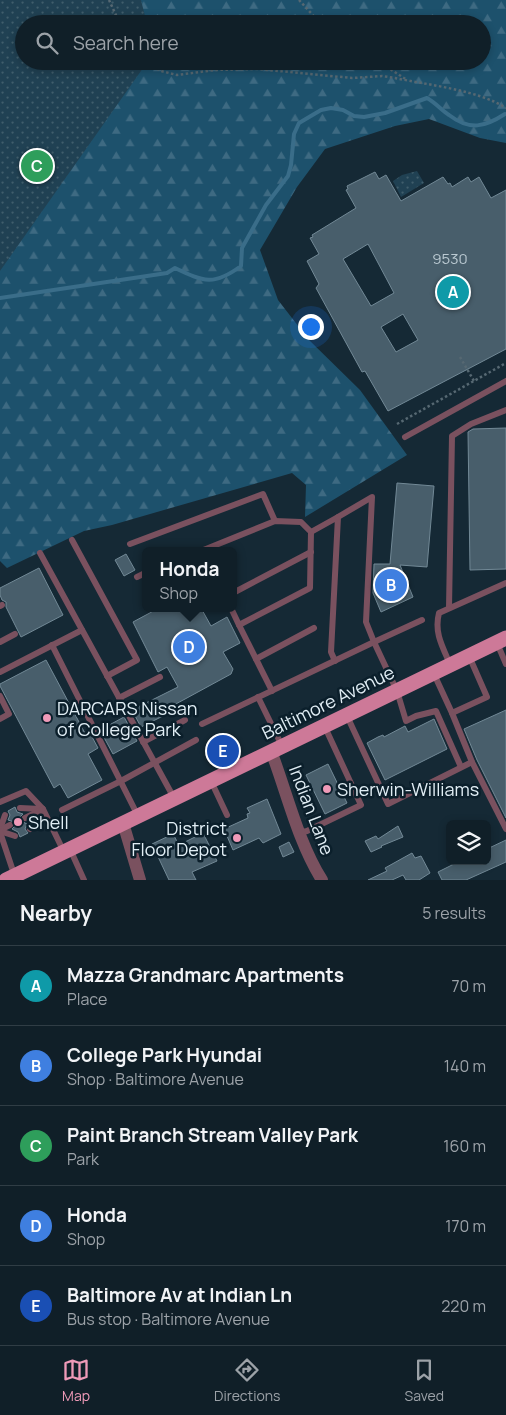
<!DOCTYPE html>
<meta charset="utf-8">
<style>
body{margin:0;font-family:Manrope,sans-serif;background:#192730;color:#f1f3f6}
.controls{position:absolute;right:15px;bottom:15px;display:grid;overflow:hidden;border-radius:8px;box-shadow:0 2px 8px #0003}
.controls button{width:45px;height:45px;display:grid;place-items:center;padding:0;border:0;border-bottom:1px solid #303d45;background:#101f28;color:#f1f3f6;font:25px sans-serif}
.you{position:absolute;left:310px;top:326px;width:18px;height:18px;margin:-12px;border:4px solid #fff;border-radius:50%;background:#1a73e8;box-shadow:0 0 0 8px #1a73e833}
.badge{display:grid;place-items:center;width:32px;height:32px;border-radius:50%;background:#ef9ab8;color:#fff;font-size:16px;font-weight:700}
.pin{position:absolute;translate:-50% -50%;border:2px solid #fff;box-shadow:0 1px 5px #0006}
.popup{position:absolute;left:142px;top:547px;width:95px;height:65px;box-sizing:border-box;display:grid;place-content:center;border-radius:8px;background:#101f28;filter:drop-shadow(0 1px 4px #0005);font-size:16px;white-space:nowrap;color:#9ca2a8}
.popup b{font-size:19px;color:#f1f3f6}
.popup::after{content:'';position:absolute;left:50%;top:100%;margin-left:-10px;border:10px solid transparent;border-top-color:#101f28}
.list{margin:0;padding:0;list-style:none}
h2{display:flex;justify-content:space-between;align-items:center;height:65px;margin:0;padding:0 20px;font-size:21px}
h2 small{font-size:16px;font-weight:400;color:#9ca2a8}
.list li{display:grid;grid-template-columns:32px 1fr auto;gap:15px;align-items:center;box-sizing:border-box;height:80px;padding:0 20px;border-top:1px solid #303d45}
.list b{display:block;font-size:19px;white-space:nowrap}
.list p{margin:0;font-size:16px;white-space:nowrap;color:#9ca2a8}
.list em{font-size:16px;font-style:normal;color:#9ca2a8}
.icon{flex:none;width:28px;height:28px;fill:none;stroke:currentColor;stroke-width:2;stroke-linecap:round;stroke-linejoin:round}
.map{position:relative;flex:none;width:506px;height:880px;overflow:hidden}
.search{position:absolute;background:#101f28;box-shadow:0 2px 8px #0003;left:15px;right:15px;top:15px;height:55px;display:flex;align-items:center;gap:12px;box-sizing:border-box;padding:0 18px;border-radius:28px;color:#9ca2a8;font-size:19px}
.sheet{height:465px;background:#101f28}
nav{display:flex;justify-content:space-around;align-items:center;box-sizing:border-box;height:70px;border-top:1px solid #303d45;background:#101f28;font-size:14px;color:#9ca2a8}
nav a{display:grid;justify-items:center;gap:2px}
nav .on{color:#ef9ab8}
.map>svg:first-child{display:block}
.forest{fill:url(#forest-firs);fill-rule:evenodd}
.park{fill:url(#park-dots)}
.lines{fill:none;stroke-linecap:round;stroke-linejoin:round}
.stream{stroke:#3a6d89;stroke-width:4}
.building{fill:#485e6b;stroke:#728996;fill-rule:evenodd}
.path{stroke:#566872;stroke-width:2.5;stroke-dasharray:2.5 2.5;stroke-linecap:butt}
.lane{stroke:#7a515f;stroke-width:6}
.street{stroke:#7a515f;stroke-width:12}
.primary{stroke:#cd7998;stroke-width:15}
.poi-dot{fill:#ef9ab8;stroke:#0b1f2b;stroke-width:2}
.labels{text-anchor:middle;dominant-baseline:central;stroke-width:5;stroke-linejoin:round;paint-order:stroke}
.number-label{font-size:15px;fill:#bbcad2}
.street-label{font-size:18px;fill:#e1eef5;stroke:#0b1f2b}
.poi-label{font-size:18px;fill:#e1eef5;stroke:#0b1f2b;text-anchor:start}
</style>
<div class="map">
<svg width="506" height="880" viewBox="0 0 506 880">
<defs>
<pattern id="forest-firs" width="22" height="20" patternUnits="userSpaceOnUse" patternTransform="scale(1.25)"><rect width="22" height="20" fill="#1d516c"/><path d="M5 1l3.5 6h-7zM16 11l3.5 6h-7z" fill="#3e6a82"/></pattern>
<pattern id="park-dots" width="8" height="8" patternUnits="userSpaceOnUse" patternTransform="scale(1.25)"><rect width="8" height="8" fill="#204153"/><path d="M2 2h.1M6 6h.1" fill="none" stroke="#405d6c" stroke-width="1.8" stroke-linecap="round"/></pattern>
</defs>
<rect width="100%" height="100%" fill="#152935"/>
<path class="forest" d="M0,0h506v143l-26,-5 -51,-19 -34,7 -70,23 -28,38 -37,63 18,50 31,40 51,50 47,65 -102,62 1,-32 -14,-12 -180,52 -28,6 -77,37 -7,-7zM24,24h458v37h-458z"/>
<g class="park">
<polygon points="0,0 141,0 147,24 24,24 24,61 148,61 0,271"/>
<polygon points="417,171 424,183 401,197 393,181 402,175"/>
</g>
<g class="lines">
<path class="stream" d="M0,298l167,-25 8,-5c29,14 39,18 66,-2l1,-18 24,-43 22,-29 3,-11 3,-31 5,-11 22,-13 10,-2 12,2 11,6 10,1 21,-4 42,-15c9,5 14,12 22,17 21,16 36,12 56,-1"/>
</g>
<g class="building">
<path d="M375,172l4,7 7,-4 15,26 42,-24 5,7 2,-1 2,4 16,-10 3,5 8,-5 12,21 15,-8v159l-118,62 -23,-40 -3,1 -46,-84 3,-4 -12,-23 12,-7 -9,-16 3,-1 -1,-2 44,-27 -10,-18 2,-1 -1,-3zM368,244l26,49 -23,13 -28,-47zM403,314l15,26 -22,12 -15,-25z"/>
<polygon points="506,428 506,569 470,570 468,432 473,429"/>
<polygon points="397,483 434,486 427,567 400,565 413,597 381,612 373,593 374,564 390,564"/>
<polygon points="126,554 135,570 124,576 115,560"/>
<polygon points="39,568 63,615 21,637 6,607 6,602 2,600 0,595 0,588"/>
<polygon points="159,608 201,608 211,626 227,617 240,643 223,652 233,669 231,674 174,705 172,711 165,715 141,727 133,712 135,711 134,709 178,687 167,667 158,672 133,622"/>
<polygon points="46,660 87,737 91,735 98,748 88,754 102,780 68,798 60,784 54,788 0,686 0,684"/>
<polygon points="506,710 506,818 477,760 464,729"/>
<polygon points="124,717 137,741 113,754 100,730"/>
<polygon points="434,719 447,749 385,780 367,743 378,737 383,735 384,737 405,726 408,732"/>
<polygon points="328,764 347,803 325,814 306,775"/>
<polygon points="267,799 281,834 263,843 259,838 233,850 224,829 248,818 247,814 250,813 247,808"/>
<polygon points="15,807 17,812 23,814 20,817 21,821 27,824 25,829 28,833 20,837 18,832 12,829 15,826 14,822 8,820 10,815 8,811"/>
<polygon points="398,826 403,837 381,846 382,847 371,852 365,841 376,836 378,839"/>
<polygon points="203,833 217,861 192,872 196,880 169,880 152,844 173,834 179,845"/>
<polygon points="506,840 506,862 466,880 442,880 438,872 460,861 487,861 487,849"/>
<polygon points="289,842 294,852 283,857 279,847"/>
<polygon points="412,853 415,858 421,856 430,873 419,880 406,880 403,875 392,880 368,880 387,871 385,868"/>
</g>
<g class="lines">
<g class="path">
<polyline points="109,0 120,24"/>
<polyline points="299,0 321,24"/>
<path d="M144,61l17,10 16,4 38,-5 43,-1 94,9 30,-2 13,2c33,7 83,12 111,30"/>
<polyline points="378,61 407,80"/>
<polyline points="460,357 474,381"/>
<polyline points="397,424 506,363"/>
</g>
<g class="lane">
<polyline points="405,437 506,381"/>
<polyline points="72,540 137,660 107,676"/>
<polyline points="130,544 263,494 275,521"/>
<polyline points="201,551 275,521 301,522 311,532"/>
<polyline points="40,553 174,798"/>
<polyline points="137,577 145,573"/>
<polyline points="233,593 311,552"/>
<polyline points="0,606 2,605"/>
<polyline points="231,608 239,625 310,588 311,532 338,517 331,652 335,661"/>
<polyline points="449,608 452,436 471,424 506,410"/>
<polyline points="422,620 374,642 397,691 406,721 416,716 436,711 461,767"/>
<polyline points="239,625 272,691"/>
<polyline points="0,642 15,634"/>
<polyline points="497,643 506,664"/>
<polyline points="52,645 138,816"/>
<polyline points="256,659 314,628"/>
<path d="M450,664c-8,-18 -16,-32 -11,-51l67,-30"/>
<polyline points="0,672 82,630"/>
<polyline points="434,674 452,713 487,697 469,656"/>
<polyline points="0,696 9,714 0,719"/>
<polyline points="258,697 282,746"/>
<polyline points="119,698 160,677"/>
<polyline points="452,713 472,762 506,829"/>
<polyline points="347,716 388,804 472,762"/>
<polyline points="202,724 374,642 366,622 372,497 338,517"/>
<polyline points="143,742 185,720"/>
<polyline points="211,781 227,815"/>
<polyline points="0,802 26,791 43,809"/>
<polyline points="20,808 41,809"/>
<polyline points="62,810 121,781 196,740"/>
<polyline points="25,818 43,809 64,852"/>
<polyline points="0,829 5,815"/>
<polyline points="30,829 42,810"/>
<polyline points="0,830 10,825"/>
<polyline points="0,831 15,836"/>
<polyline points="0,832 15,877"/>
<polyline points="299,833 307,831 361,805 324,725"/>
<polyline points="70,849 84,880"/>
</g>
<g class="street">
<path d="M271,751c16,42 27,91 51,129"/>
<polyline points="123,823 140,880"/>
</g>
<polyline class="primary" points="6,880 506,638"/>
</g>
<g class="poi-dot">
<circle cx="47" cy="718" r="5"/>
<circle cx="327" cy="789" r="5"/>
<circle cx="18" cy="822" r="5"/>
<circle cx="237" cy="838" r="5"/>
</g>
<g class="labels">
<g class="number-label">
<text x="450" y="258">9530</text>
</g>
<g class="street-label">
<text transform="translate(328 702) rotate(-26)">Baltimore Avenue</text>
<text transform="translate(312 810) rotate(69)">Indian Lane</text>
</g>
<g class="poi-label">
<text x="57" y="708">DARCARS Nissan<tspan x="57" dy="21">of College Park</tspan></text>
<text x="337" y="789">Sherwin-Williams</text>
<text x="28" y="822">Shell</text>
<text x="227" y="828" text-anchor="end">District<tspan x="227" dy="21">Floor Depot</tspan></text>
</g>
</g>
</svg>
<div class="controls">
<button><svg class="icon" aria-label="layers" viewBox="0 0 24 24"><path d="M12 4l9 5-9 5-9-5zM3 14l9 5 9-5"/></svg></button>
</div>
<div class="you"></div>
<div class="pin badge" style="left:453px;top:292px;background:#0f9aa8">A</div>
<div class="pin badge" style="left:391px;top:585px;background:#3f7fe0">B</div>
<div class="pin badge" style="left:37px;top:166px;background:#2e9e5b">C</div>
<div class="pin badge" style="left:189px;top:647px;background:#3f7fe0">D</div>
<div class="popup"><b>Honda</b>Shop</div>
<div class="pin badge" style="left:223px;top:751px;background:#1a4fb4">E</div>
<div class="search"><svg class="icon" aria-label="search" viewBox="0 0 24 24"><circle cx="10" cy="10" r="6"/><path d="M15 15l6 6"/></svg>Search here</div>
</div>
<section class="sheet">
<h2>Nearby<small>5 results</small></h2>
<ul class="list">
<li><span class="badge" style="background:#0f9aa8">A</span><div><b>Mazza Grandmarc Apartments</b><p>Place</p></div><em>70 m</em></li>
<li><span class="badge" style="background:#3f7fe0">B</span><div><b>College Park Hyundai</b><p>Shop · Baltimore Avenue</p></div><em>140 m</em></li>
<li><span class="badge" style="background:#2e9e5b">C</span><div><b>Paint Branch Stream Valley Park</b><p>Park</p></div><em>160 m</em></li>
<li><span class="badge" style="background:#3f7fe0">D</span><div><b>Honda</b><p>Shop</p></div><em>170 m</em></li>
<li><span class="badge" style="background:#1a4fb4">E</span><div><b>Baltimore Av at Indian Ln</b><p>Bus stop · Baltimore Avenue</p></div><em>220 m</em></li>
</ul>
</section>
<nav>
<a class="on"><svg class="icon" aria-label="map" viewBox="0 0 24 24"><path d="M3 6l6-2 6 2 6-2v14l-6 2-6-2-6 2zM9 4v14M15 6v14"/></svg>Map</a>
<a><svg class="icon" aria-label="directions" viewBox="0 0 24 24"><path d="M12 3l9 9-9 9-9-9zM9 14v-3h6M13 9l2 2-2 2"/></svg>Directions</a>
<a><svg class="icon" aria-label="saved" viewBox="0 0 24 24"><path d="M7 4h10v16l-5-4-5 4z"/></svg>Saved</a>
</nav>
